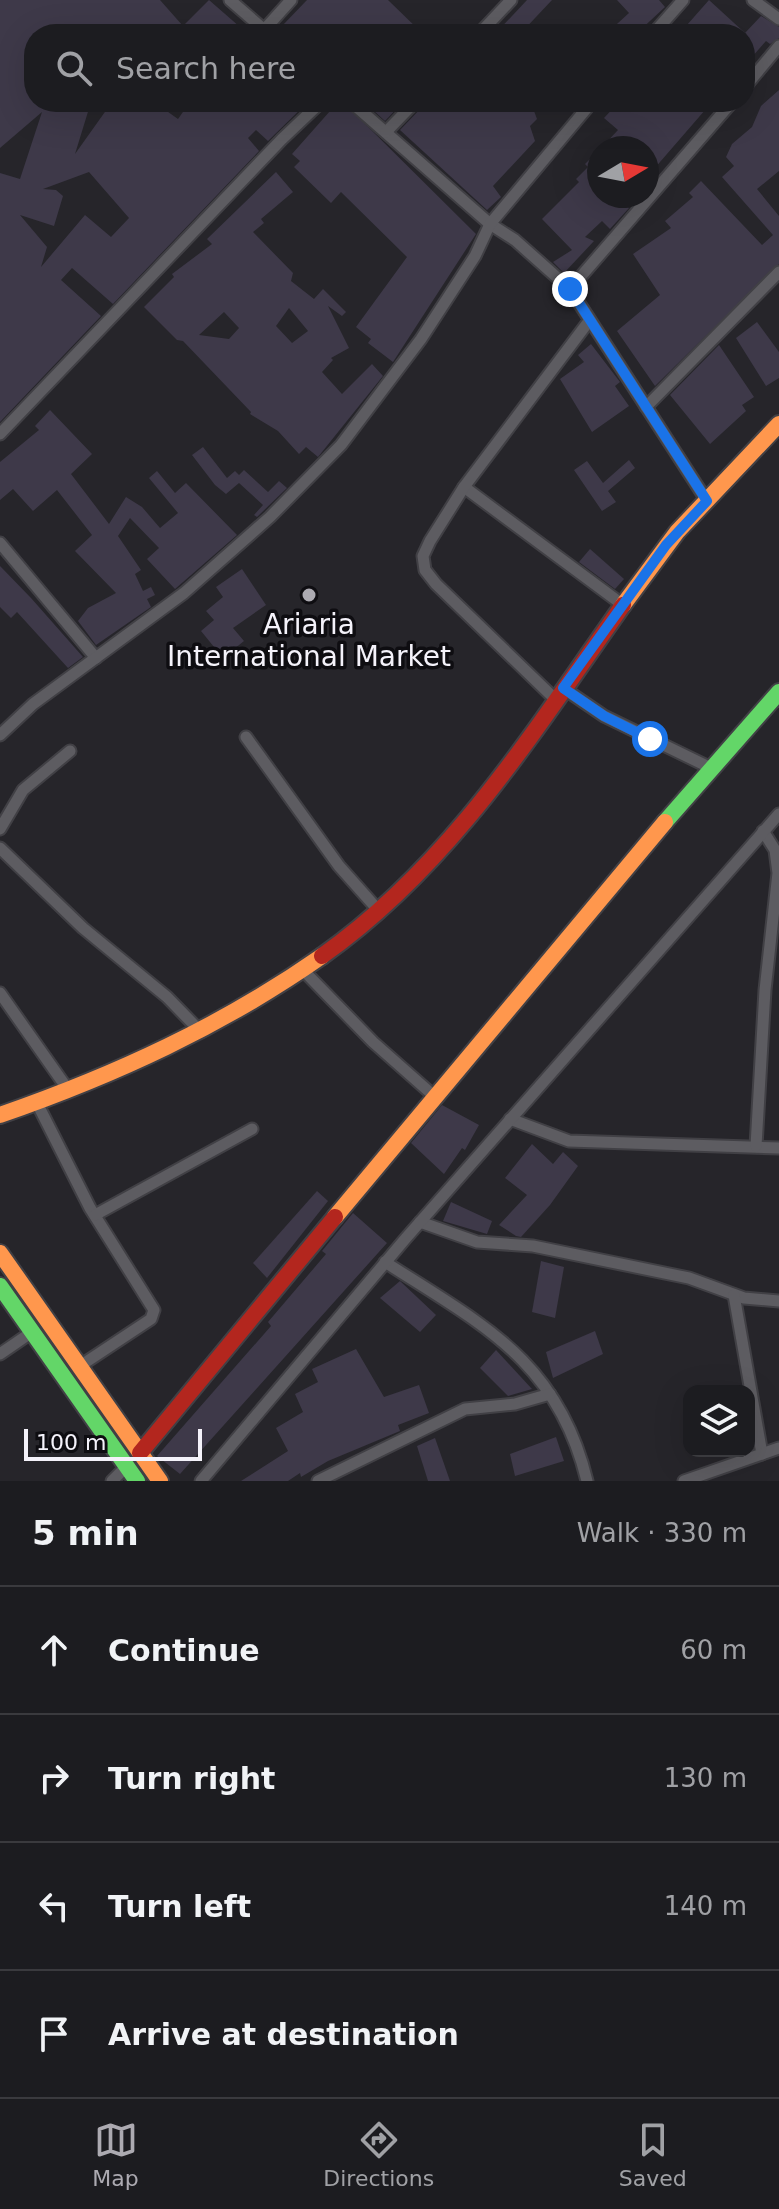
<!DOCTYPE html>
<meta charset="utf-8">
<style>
body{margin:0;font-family:"DejaVu Sans",sans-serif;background:#29292d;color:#f1f3f6}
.controls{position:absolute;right:24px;bottom:24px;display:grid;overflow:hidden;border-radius:16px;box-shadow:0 8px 32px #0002}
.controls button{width:72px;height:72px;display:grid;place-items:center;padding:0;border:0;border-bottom:2px solid #3a3a3e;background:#1c1c20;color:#f1f3f6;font:40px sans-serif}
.compass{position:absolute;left:587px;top:136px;width:72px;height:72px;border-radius:50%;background:#1c1c20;box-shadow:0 8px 32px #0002;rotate:80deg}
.scale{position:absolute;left:24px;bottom:20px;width:178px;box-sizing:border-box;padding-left:8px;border:4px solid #f4f2fa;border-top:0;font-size:22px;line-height:28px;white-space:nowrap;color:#f4f2fa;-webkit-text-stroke:6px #0e0d11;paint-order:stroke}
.stop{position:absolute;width:24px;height:24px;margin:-18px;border:6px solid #1a73e8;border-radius:50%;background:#fff}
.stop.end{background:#1a73e8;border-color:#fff;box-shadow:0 2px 8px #0008}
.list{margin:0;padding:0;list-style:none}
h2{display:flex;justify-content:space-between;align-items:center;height:104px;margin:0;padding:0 32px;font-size:34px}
h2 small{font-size:26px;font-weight:400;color:#a0a1a5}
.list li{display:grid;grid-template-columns:52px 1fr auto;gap:24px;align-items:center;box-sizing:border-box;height:128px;padding:0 32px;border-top:2px solid #3a3a3e}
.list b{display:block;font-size:30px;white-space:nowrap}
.list em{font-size:26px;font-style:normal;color:#a0a1a5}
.icon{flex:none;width:44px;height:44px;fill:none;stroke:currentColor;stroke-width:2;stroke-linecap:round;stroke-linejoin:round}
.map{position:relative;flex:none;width:779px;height:1481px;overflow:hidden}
.search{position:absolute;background:#1c1c20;box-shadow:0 8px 32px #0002;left:24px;right:24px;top:24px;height:88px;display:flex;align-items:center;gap:20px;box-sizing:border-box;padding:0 28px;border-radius:32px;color:#a0a1a5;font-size:30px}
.sheet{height:616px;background:#1c1c20}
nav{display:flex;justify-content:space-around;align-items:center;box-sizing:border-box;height:112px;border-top:2px solid #3a3a3e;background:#1c1c20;font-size:22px;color:#a0a1a5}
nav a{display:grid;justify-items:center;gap:4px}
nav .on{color:#acaab1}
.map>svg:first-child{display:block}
.building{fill:#3e3949;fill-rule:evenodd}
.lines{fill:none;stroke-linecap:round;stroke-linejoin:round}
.street-casing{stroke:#414045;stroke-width:15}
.fast-casing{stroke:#414045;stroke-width:20}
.slow-casing{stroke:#414045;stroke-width:20}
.jam-casing{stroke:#414045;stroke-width:20}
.street{stroke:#5d5c61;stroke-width:11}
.fast{stroke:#63d668;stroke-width:16}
.slow{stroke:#ff974d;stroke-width:16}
.jam{stroke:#b3261e;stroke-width:16}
.route{stroke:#1a73e8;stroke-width:10}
.poi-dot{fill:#acaab1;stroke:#0e0d11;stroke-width:3}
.labels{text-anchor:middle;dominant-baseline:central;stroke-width:7;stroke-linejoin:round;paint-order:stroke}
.poi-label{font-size:28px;fill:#f4f2fa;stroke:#0e0d11}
</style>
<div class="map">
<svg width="779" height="1481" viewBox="0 0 779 1481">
<rect width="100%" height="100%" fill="#26252a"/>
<g class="building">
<path d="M0,0h160l23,26 26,-26 39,34h-214v68h57l-16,52 37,-52h42l24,17 12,-17h118l-40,39 -12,-11 -8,8 11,13 -146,153 -41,-36 -11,12 40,36 -101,106v-249l20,6 22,-67 -42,36zM89,172l40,46 -18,19 -26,-22 -44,52 6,-20 -27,-32 34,11 9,-30 -7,-6 -13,-1z"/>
<polygon points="307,0 388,0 423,34 290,34 282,26"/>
<polygon points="527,0 552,0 520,34 495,34"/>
<polygon points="617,0 659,0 665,7 636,34 606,34 629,13"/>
<polygon points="709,0 745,33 761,16 779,27 779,38 770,44 766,41 745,65 745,34 679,34"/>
<polygon points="779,90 779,171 757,189 779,216 779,264 655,386 617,331 660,295 633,254 671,228 665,221 693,197 689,193 701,181 762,245 773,235 722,177 734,166 726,157 732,144 752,127 761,106"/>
<polygon points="338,102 343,102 476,234 393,362 368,343 371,339 356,327 407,257 341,192 331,203 294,167 300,161 292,154"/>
<polygon points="364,102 403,102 385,121"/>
<polygon points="433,102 542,102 534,111 537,119 530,126 535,141 493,186 501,197 487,210 400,130 422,107 425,111"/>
<polygon points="619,102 712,102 647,177 647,148 601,148 618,130 604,118"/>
<polygon points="599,150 599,196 632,196 624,204 629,208 610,229 602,221 585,237 594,241 564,273 553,262 572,250 542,219 579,182 576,179 588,167 585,164"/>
<path d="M276,172l17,20 -32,27 3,4 -11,9 40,41 -2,8 23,18 9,-10 23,23 -4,4 -14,-10 21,42 -18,10 2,2 -11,12 20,22 30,-30 11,12 -65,81 -12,-10 -7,7 -21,-23 -28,-17 1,-2 -68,-71 -6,-1 -33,-33 30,-30 -2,-3 40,-30 -5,-5zM289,308l19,23 -16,12 -16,-17zM224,312l15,16 -10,11 -30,-4z"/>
<polygon points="757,322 779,352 779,378 766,386 736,338"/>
<polygon points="591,344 620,382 615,386 629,406 592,432 560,379 584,362 578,355"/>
<polygon points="719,345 754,397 742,405 746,411 710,444 670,395"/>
<polygon points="50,410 92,454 71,474 109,524 126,497 142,507 160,528 178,513 149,478 157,471 175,493 186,483 237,535 175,589 147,559 159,548 130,518 118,536 141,570 135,574 143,591 151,587 155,595 147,599 151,607 96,645 78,621 88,608 116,593 75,551 92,535 57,490 33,511 13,489 0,500 0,462 39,430 35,426"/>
<polygon points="203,447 227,478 235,471 239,475 244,470 268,492 279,481 287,488 257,517 254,515 263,505 239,483 226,494 215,485 192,455"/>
<polygon points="629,460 635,468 608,491 616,502 602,511 574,470 587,461 603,483"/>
<polygon points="590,549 624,579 615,589 579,562"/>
<polygon points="0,566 31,598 83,657 68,668 17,612 11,618 0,607"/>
<polygon points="242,569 266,605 233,628 244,641 223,658 201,631 214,620 206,611 223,597 216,587"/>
<polygon points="442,1105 479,1125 465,1150 462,1148 444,1174 411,1143"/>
<polygon points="532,1144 553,1164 563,1152 578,1166 550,1205 521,1237 516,1236 499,1225 527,1195 505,1178"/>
<polygon points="317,1191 328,1201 267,1278 253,1263"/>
<polygon points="451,1202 492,1221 487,1234 443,1221"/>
<polygon points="353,1213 387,1243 180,1474 157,1456 271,1326 268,1322 326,1254 322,1251"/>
<polygon points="541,1261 564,1267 555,1318 532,1312"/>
<polygon points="400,1281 436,1315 420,1332 380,1298"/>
<polygon points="595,1331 603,1354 553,1378 546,1352"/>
<polygon points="356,1349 384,1397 419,1385 429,1413 398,1425 400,1431 328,1461 301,1477 300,1473 288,1481 241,1481 288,1451 276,1428 303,1412 295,1394 318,1382 312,1369"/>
<polygon points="496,1350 532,1389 508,1396 480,1368"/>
<polygon points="556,1437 564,1461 515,1476 510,1454"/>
<polygon points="435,1438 450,1481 428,1481 417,1446"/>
</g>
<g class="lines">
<g class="street-casing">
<g id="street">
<polyline points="230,0 269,34"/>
<polyline points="753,0 779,19"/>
<polyline points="264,30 291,0"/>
<polyline points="479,34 511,0"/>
<polyline points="653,34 683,0"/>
<polyline points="745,87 779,46"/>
<polyline points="351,102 490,224 515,240 570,289 707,501"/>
<polyline points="386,132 415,102"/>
<polyline points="570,289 732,102"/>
<polyline points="646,407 779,272"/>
<polyline points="0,434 282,139 321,102"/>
<polyline points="464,487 623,605"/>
<polyline points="0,543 96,658"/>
<polyline points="563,688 604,716 713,769"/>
<polyline points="555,699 436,584 425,570 423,556 430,541 464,487 589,321"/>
<polyline points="0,735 33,704 184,593 270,517 341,445 421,339 475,256 490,224 592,102"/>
<polyline points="246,737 339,866 379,911"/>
<polyline points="0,829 23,790 70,751"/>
<polyline points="0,848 83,928 167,997 201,1032"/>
<polyline points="303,970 373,1042 434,1096"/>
<polyline points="0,993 69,1091"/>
<polyline points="37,1103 90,1208 154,1310 151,1319 80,1366"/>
<polyline points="510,1119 569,1141 779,1148"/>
<polyline points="756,1146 765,990 778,873 775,850 763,831"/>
<polyline points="95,1215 252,1129"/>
<polyline points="420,1222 477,1242 533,1246 689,1278 744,1298 779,1301"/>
<path d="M385,1262c96,62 173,98 202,219"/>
<polyline points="734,1295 762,1454"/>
<polyline points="0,1354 32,1332"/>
<polyline points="112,1481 127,1466"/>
<polyline points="201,1481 406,1238 779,814"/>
<polyline points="318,1481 465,1409 515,1404 550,1394"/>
<polyline points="684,1481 779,1448"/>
</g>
</g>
<g class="fast-casing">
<g id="fast">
<polyline points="665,822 779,692"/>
<polyline points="0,1286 137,1481"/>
</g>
</g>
<g class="slow-casing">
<g id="slow">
<polyline points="623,605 677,532 779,424"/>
<path d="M0,1115c115,-40 222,-89 322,-159"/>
<polyline points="335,1217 665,822"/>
<polyline points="0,1253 160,1481"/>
</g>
</g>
<g class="jam-casing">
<g id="jam">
<path d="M322,956c129,-91 212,-225 301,-351"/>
<polyline points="140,1453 335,1217"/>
</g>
</g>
<use href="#street" class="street"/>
<use href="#fast" class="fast"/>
<use href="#slow" class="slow"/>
<use href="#jam" class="jam"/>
</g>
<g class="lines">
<polyline class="route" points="570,289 707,501 666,545 563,688 604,716 650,739"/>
</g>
<circle class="poi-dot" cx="309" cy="595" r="8"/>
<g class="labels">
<g class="poi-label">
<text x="309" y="624">Ariaria<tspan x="309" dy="32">International Market</tspan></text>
</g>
</g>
</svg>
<div class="controls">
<button><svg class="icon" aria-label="layers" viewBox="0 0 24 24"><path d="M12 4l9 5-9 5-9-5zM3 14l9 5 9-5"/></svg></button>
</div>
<svg class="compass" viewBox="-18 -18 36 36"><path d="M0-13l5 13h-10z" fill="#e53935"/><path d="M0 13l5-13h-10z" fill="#a0a1a5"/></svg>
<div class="scale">100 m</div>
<div class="stop" style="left:650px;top:739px"></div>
<div class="stop end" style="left:570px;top:289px"></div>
<div class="search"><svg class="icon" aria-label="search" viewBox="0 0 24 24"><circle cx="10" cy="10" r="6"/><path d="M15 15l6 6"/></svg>Search here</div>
</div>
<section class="sheet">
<h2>5 min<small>Walk · 330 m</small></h2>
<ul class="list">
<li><svg class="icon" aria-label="ahead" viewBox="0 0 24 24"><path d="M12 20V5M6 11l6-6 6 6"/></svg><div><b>Continue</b></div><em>60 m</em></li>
<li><svg class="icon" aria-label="right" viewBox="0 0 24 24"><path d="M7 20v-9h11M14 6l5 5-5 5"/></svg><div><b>Turn right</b></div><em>130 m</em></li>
<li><svg class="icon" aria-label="left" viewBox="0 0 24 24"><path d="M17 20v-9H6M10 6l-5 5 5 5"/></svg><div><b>Turn left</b></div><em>140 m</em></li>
<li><svg class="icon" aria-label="arrive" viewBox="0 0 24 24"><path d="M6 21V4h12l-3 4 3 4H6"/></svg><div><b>Arrive at destination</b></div></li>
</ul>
</section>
<nav>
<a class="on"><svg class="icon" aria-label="map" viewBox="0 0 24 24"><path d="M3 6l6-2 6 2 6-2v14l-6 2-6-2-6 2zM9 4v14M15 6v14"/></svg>Map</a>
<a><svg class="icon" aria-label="directions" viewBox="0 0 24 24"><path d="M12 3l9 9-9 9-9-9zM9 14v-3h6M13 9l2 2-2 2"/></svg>Directions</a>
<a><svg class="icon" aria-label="saved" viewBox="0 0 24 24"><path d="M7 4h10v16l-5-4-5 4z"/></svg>Saved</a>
</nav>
